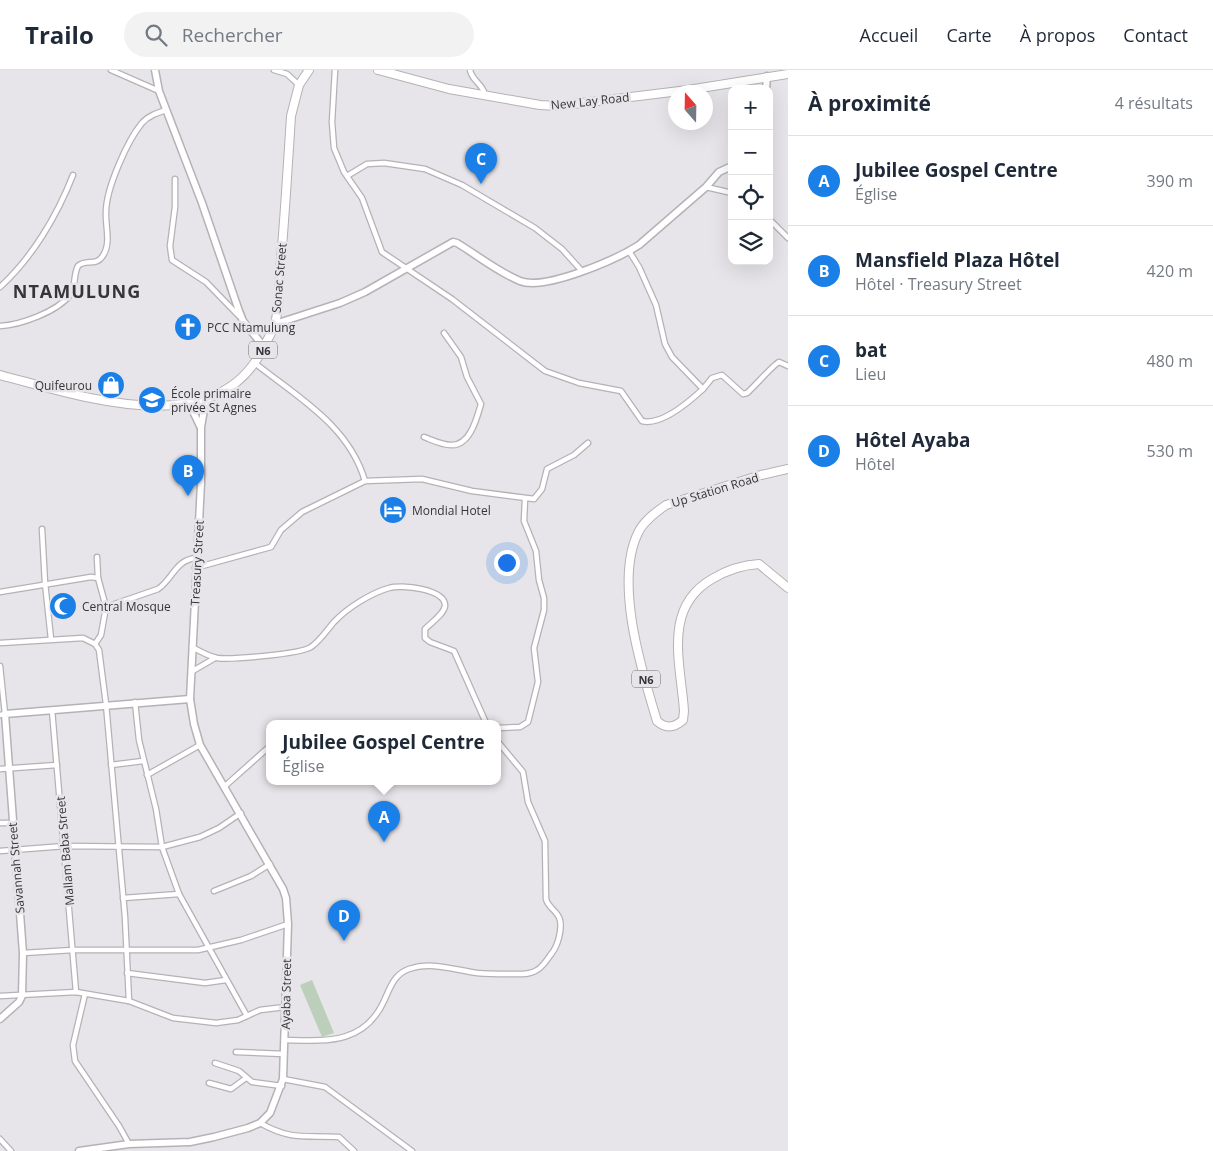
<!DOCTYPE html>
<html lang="fr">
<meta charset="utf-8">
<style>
body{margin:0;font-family:"Open Sans",sans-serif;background:#f2f2f3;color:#1f2937}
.controls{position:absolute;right:15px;top:15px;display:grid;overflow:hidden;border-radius:10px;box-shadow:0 5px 20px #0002}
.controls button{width:45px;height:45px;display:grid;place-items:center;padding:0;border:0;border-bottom:1px solid #e0e1e3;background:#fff;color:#1f2937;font:25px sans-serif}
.compass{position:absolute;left:668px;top:15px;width:45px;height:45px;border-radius:50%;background:#fff;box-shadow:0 5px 20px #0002;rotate:340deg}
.you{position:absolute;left:506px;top:492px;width:18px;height:18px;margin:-12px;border:4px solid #fff;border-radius:50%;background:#1a73e8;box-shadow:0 0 0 8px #1a73e833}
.badge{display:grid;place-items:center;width:32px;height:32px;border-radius:50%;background:#1a7fe7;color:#fff;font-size:16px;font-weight:700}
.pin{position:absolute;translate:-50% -41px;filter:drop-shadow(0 1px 2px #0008)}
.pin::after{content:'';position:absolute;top:26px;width:18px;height:15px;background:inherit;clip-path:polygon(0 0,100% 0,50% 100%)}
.popup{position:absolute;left:266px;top:650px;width:235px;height:65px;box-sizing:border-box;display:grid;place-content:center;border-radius:10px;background:#fff;filter:drop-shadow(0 1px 4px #0005);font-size:16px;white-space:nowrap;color:#747a83}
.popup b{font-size:19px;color:#1f2937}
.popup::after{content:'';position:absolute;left:50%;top:100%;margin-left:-10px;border:10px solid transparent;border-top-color:#fff}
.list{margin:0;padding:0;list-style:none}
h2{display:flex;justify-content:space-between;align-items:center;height:65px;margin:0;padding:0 20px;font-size:21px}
h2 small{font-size:16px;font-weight:400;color:#747a83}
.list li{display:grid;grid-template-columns:32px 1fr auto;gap:15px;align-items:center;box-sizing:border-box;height:90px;padding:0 20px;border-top:1px solid #e0e1e3}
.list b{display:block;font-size:19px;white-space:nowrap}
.list p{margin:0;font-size:16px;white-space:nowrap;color:#747a83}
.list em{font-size:16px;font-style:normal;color:#747a83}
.icon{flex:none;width:28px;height:28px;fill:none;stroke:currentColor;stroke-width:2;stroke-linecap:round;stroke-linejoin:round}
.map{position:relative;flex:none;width:788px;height:1081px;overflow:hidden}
header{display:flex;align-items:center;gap:30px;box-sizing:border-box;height:70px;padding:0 25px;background:#fff;border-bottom:1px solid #e0e1e3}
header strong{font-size:24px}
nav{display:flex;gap:28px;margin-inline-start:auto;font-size:18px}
.search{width:350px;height:45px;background:#f2f2f3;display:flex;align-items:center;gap:12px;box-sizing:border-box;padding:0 18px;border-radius:28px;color:#747a83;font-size:19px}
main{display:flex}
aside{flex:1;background:#fff}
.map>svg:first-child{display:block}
.pitch{fill:#bccfba}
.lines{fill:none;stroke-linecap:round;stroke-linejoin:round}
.street-casing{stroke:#b4b2b6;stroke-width:7}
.secondary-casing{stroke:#b4b2b6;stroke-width:9}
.highway-casing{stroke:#b4b2b6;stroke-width:10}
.street{stroke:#fff;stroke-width:4.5}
.secondary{stroke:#fff;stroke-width:6}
.highway{stroke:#fff;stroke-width:8}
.labels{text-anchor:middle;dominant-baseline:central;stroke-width:5;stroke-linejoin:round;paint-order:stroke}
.shield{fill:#e7e5e9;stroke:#6b6a6c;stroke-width:1}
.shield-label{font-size:11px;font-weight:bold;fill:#363537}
.street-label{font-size:12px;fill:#363537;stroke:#e7e5e9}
.poi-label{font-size:12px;fill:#363537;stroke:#e7e5e9;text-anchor:start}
.district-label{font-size:18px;font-weight:bold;letter-spacing:1px;fill:#363537;stroke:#e7e5e9}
</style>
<header>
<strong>Trailo</strong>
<div class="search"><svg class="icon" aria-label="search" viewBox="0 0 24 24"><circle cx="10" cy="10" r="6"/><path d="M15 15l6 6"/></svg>Rechercher</div>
<nav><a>Accueil</a><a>Carte</a><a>À propos</a><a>Contact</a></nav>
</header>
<main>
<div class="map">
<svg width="788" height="1081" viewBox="0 0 788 1081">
<rect width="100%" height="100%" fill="#e7e5e9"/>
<polygon class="pitch" points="312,910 334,963 322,967 300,915"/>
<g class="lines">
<g class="street-casing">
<g id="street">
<polyline points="111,0 159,21"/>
<polyline points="274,0 287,4 299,15"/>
<path d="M335,0l-3,52 2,26 10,24 18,26 20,54 70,47 93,72 34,12 42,8 21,30c19,5 47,-19 61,-32l-31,-32 -7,-13 -9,-39 -17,-38 -10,-16"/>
<path d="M470,0c2,11 13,14 15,25"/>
<polyline points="347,106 367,94 384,93 425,99 462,115 535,158 562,179 581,200"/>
<polyline points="175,109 175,137 170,176 172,190 206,212 239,246"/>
<polyline points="706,117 732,123"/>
<polyline points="769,149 788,168"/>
<path d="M0,217c32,-29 57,-71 73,-112"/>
<path d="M0,256c20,-1 57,-14 70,-31 6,-7 3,-20 8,-29 7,-7 18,0 24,-9 10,-13 3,-31 4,-45 0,-23 21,-71 36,-89 6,-7 15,-10 24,-13"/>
<path d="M256,294c43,34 93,62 109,117"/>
<path d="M703,319l9,-11 10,-3 21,19 4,-1c7,-6 27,-29 32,-31l9,4"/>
<path d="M424,367c8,3 18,8 27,8 19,1 26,-27 30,-41l-14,-27 -6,-20 -17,-24"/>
<polyline points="42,459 45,513 51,569"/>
<polyline points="97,487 98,508"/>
<polyline points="195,498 271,477 281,460 302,442 365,411 422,409 472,421 534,429 542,419 547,399 574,385 588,373"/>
<polyline points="0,522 91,507 98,508 106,537"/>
<polyline points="0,573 83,568 95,574 99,580 106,634 125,847 129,931"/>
<path d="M95,574l6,-9 5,-28 52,-18c15,-10 17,-29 38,-31"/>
<path d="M192,577c7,4 16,9 25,11 13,2 84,-4 94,-11 9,-6 16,-17 23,-25 13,-14 37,-29 55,-34 12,-4 57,1 56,18 -1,8 -14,17 -20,23v9l5,4 24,9 32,72"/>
<polyline points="0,596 5,644 0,645"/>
<polyline points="191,602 215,588"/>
<polyline points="135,632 139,670 156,739 162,777 179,824 247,946"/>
<polyline points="52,640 76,922"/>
<polyline points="498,658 520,657 528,652 538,612 534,578 544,540 544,528 539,510 536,481 524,451 525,429"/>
<polyline points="111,695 143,691"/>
<polyline points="0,699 57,695"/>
<polyline points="147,705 200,675"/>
<polyline points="224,717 270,676"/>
<polyline points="0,753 12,753"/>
<polyline points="0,781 65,776 162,777 200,767 219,758 241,743"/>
<polyline points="214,821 251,806 270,794"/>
<polyline points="123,828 179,824"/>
<polyline points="23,883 73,880 198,880 241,870 288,854"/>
<polyline points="127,903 205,913 226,910"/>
<polyline points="85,924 73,975 75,991 119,1056 129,1074"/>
<polyline points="0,926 76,922 129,931 173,948 216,953 238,950 260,940 285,937"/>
<path d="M285,970c40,1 79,5 99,-39 6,-13 10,-27 25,-32 23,-8 45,1 68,4 11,1 23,1 34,1 8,0 19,1 26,-4 6,-3 11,-12 15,-17 6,-8 10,-23 8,-33 -2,-9 -12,-12 -14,-21l-1,-58 -17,-39 -5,-30 -25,-30"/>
<polyline points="236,982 284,984"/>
<polyline points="215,993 239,1001 252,1012 282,1016"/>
<polyline points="283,1009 325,1017 412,1081"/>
<polyline points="209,1013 231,1019 246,1008"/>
<path d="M260,1053c32,18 45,12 79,14l15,14"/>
<polyline points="0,1069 11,1081"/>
</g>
</g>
<g class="secondary-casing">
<g id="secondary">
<polyline points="155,0 159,21 202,133 239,241 243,251 264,277"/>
<polyline points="766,19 767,6"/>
<path d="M275,254l65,-21 25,-11 88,-50 4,1c20,12 41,29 63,38 25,10 97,-22 119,-36l67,-58 13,-15 13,-6"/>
<polyline points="189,333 200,356"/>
<polyline points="0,949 19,932 22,926 23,883 5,644 190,629"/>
<polyline points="79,1081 129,1074 190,1072 214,1067 248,1058 260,1053 270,1043 283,1009 288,854 286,828 283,819 200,675 194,654 190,629 201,413 201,357 206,328"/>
</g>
</g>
<g class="highway-casing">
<g id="highway">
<polyline points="378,0 449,19 540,35 557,36 688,20 788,4"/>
<path d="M0,305c78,20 217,70 263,-27 4,-8 9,-15 12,-24 5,-20 4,-43 6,-64 4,-48 7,-96 10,-144l8,-31 10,-15"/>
<path d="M788,399l-27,6 -95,30c-10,7 -21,15 -27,26 -26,49 3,141 18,190 9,8 17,7 26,-1l1,-9c-3,-47 -22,-103 28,-132 15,-9 29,-14 47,-15l29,24"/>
</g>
</g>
<use href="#street" class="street"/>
<use href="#secondary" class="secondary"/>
<use href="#highway" class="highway"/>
</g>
<defs>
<g id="church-disc" transform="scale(1.4375)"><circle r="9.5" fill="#1a7fe7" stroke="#e7e5e9"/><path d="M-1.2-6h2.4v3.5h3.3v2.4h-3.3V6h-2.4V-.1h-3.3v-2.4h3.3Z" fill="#fff"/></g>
<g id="shop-disc" transform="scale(1.4375)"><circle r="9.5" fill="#1a7fe7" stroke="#e7e5e9"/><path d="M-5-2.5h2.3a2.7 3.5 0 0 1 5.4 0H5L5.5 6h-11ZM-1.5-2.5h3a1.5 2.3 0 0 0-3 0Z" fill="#fff"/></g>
<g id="school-disc" transform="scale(1.4375)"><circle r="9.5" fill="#1a7fe7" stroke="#e7e5e9"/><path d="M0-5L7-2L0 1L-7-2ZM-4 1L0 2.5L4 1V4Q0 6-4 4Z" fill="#fff"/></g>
<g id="hotel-disc" transform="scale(1.4375)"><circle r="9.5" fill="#1a7fe7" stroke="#e7e5e9"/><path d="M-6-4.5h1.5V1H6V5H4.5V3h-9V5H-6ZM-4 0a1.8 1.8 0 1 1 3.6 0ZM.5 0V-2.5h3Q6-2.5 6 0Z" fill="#fff"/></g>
<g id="mosque-disc" transform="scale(1.4375)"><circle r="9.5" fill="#1a7fe7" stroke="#e7e5e9"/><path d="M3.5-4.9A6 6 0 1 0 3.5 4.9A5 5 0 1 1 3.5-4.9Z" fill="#fff"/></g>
</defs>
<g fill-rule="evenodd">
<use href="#church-disc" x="188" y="257"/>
<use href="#shop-disc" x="111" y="315"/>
<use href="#school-disc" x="152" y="330"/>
<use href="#hotel-disc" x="393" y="440"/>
<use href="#mosque-disc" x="63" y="536"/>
</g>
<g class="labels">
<g class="shield">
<rect x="249" y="271.5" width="28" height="17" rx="4"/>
<rect x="632" y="600.5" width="28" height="17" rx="4"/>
</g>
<g class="shield-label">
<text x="263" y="280">N6</text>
<text x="646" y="609">N6</text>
</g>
<g class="street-label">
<text transform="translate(590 31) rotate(-6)">New Lay Road</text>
<text transform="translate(279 208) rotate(-85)">Sonac Street</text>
<text transform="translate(715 420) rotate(-17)">Up Station Road</text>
<text transform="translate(197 493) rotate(-87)">Treasury Street</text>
<text transform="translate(65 781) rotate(-95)">Mallam Baba Street</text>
<text transform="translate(16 798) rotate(-95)">Savannah Street</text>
<text transform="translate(286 924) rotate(-89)">Ayaba Street</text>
</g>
<g class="poi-label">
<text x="207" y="257">PCC Ntamulung</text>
<text x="92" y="315" text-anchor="end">Quifeurou</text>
<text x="171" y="323">École primaire<tspan x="171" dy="14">privée St Agnes</tspan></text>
<text x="412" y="440">Mondial Hotel</text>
<text x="82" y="536">Central Mosque</text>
</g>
<g class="district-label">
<text x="77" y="221">NTAMULUNG</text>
</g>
</g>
</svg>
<div class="controls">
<button>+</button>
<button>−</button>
<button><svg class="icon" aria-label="locate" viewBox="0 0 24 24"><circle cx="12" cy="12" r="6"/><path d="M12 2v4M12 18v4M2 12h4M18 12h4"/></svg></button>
<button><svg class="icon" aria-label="layers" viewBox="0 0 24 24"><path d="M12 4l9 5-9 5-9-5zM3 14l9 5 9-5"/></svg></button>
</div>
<svg class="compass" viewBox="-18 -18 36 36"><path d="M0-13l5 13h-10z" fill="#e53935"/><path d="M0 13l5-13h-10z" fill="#747a83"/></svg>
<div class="you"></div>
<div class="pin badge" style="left:384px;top:772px">A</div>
<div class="popup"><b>Jubilee Gospel Centre</b>Église</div>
<div class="pin badge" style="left:188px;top:426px">B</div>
<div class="pin badge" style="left:481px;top:114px">C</div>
<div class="pin badge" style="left:344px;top:871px">D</div>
</div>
<aside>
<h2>À proximité<small>4 résultats</small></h2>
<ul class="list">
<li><span class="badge">A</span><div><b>Jubilee Gospel Centre</b><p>Église</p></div><em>390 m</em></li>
<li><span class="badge">B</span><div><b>Mansfield Plaza Hôtel</b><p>Hôtel · Treasury Street</p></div><em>420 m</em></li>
<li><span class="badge">C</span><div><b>bat</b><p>Lieu</p></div><em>480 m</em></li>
<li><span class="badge">D</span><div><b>Hôtel Ayaba</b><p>Hôtel</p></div><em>530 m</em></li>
</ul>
</aside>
</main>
